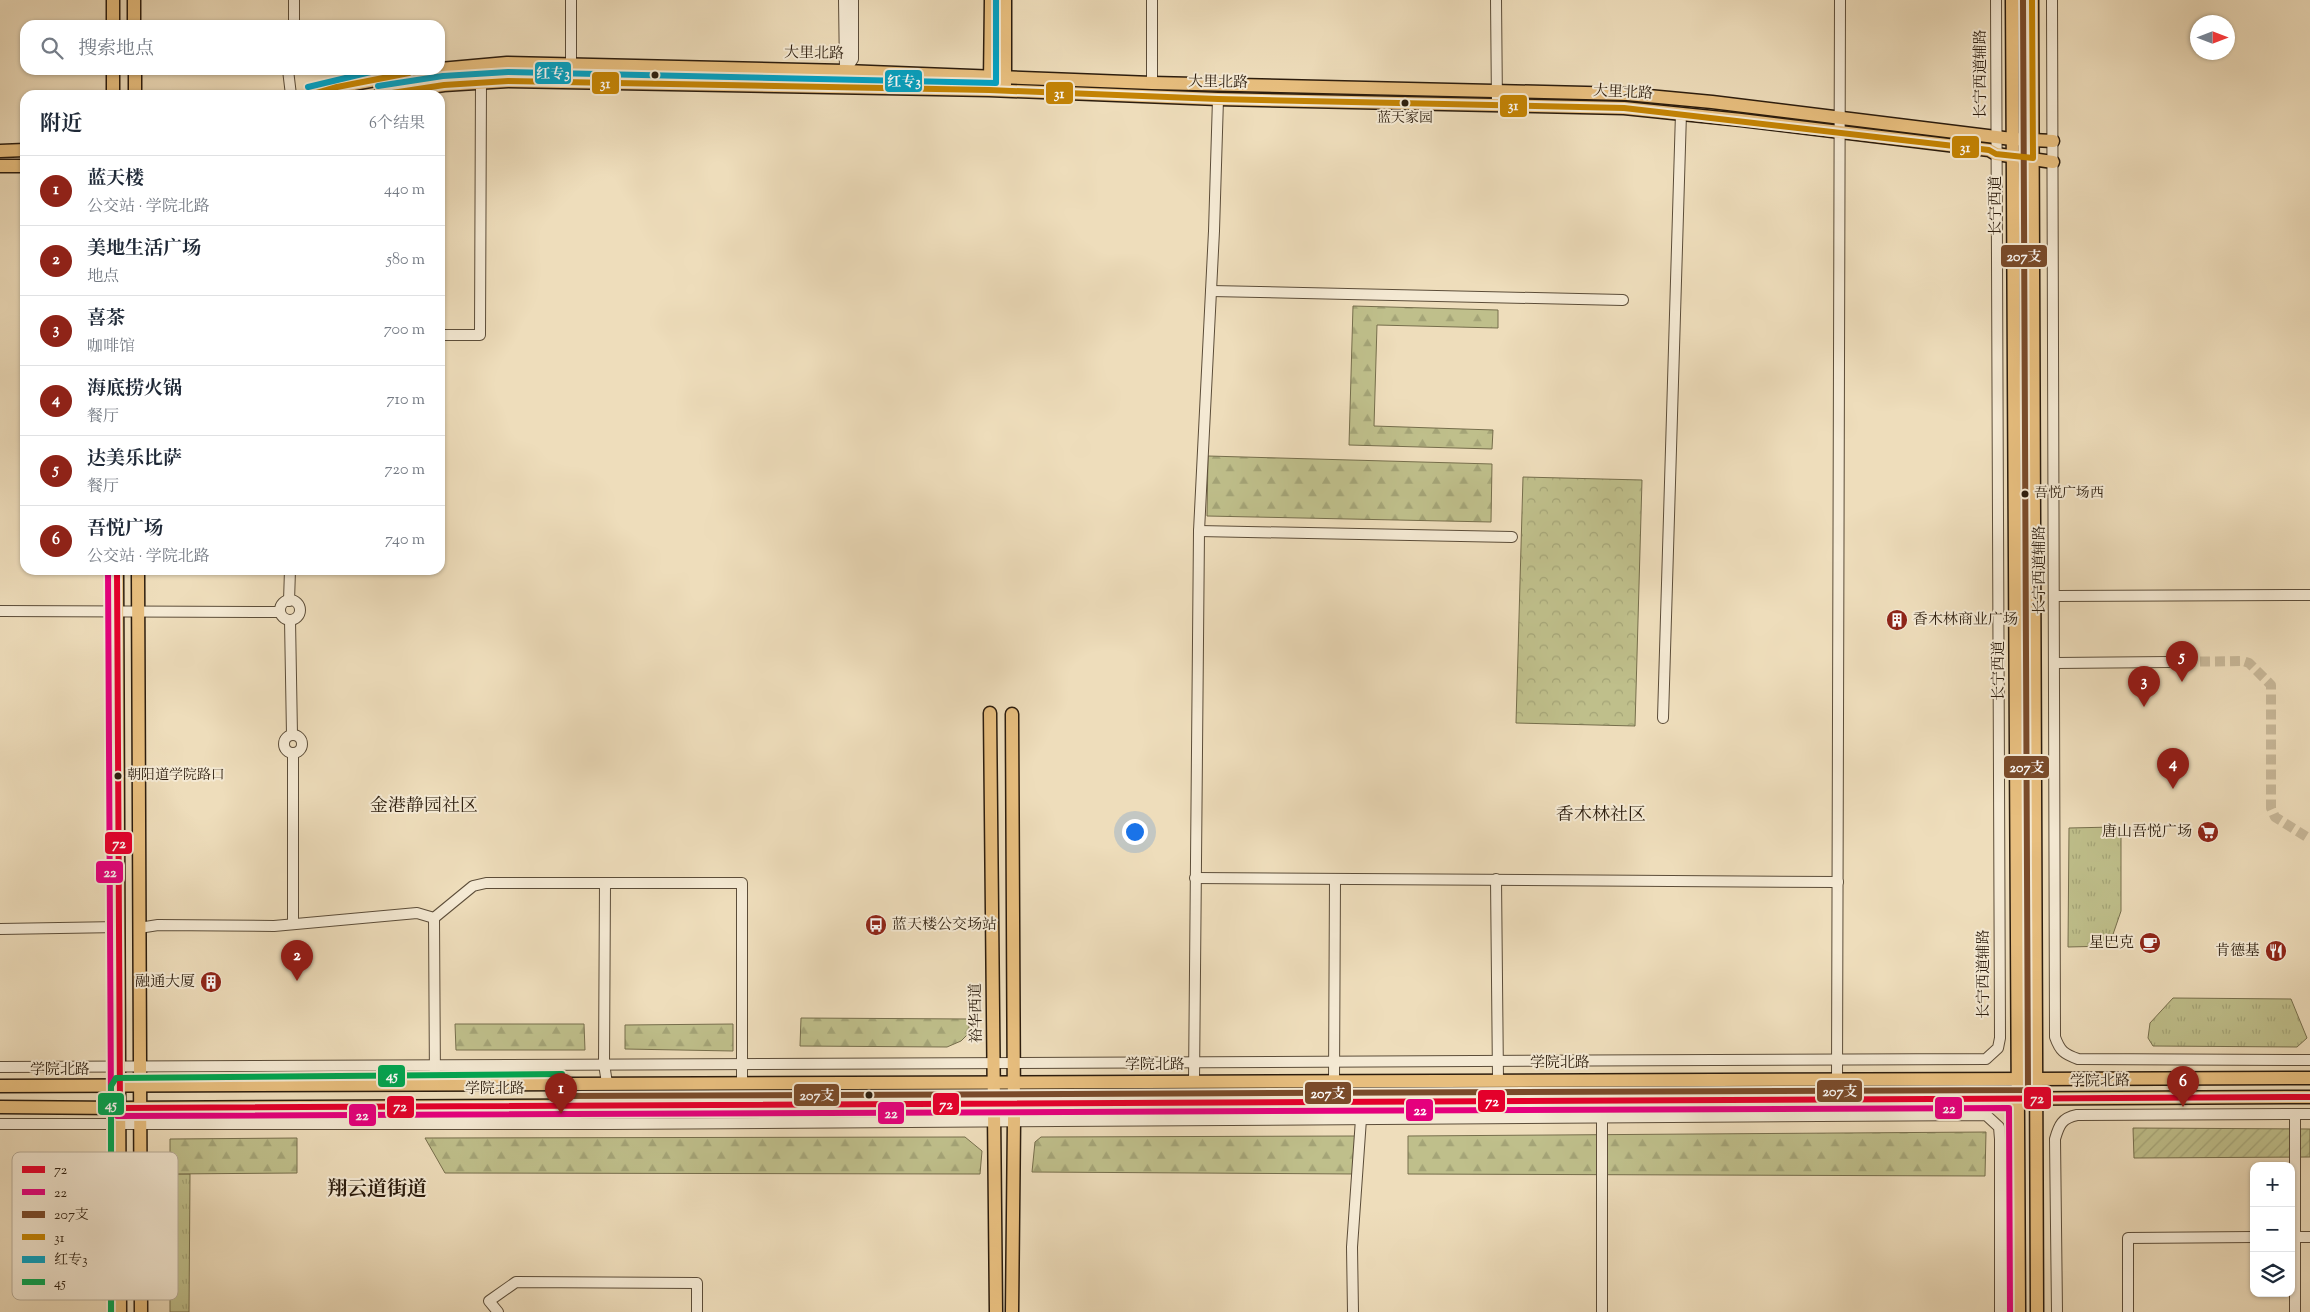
<!DOCTYPE html>
<html lang="zh">
<meta charset="utf-8">
<style>
body{margin:0;font-family:"Sorts Mill Goudy","Noto Serif SC",serif;background:#f6f6f7;color:#1f2937}
.controls{position:absolute;right:15px;bottom:15px;display:grid;overflow:hidden;border-radius:10px;box-shadow:0 1px 4px #0004}
.controls button{width:45px;height:45px;display:grid;place-items:center;padding:0;border:0;border-bottom:1px solid #e0e1e3;background:#fff;color:#1f2937;font:25px sans-serif}
.compass{position:absolute;left:2190px;top:15px;width:45px;height:45px;border-radius:50%;background:#fff;box-shadow:0 1px 4px #0004;rotate:90deg}
.you{position:absolute;left:1134px;top:831px;width:18px;height:18px;margin:-12px;border:4px solid #fff;border-radius:50%;background:#1a73e8;box-shadow:0 0 0 8px #1a73e833}
.badge{display:grid;place-items:center;width:32px;height:32px;border-radius:50%;background:#8f2418;color:#fff;font-size:16px;font-weight:700}
.pin{position:absolute;translate:-50% -41px;filter:drop-shadow(0 1px 2px #0008)}
.pin::after{content:'';position:absolute;top:26px;width:18px;height:15px;background:inherit;clip-path:polygon(0 0,100% 0,50% 100%)}
.list{margin:0;padding:0;list-style:none}
h2{display:flex;justify-content:space-between;align-items:center;height:65px;margin:0;padding:0 20px;font-size:21px}
h2 small{font-size:16px;font-weight:400;color:#747a83}
.list li{display:grid;grid-template-columns:32px 1fr auto;gap:15px;align-items:center;box-sizing:border-box;height:70px;padding:0 20px;border-top:1px solid #e0e1e3}
.list b{display:block;font-size:19px;white-space:nowrap}
.list p{margin:0;font-size:16px;white-space:nowrap;color:#747a83}
.list em{font-size:16px;font-style:normal;color:#747a83}
.icon{flex:none;width:28px;height:28px;fill:none;stroke:currentColor;stroke-width:2;stroke-linecap:round;stroke-linejoin:round}
.map{position:relative;flex:none;width:2310px;height:1312px;overflow:hidden}
.search{position:absolute;background:#fff;box-shadow:0 1px 4px #0004;left:20px;top:20px;width:425px;height:55px;display:flex;align-items:center;gap:12px;box-sizing:border-box;padding:0 18px;border-radius:15px;color:#747a83;font-size:19px}
.panel{position:absolute;background:#fff;box-shadow:0 1px 4px #0004;left:20px;top:90px;width:425px;height:485px;border-radius:15px}
.map>svg:first-child{display:block}
.grass{fill:url(#grass-tufts);stroke:#766e4c}
.forest{fill:url(#forest-firs);stroke:#766e4c}
.park{fill:url(#park-crowns);stroke:#766e4c}
.garden{fill:url(#garden-furrows);stroke:#766e4c}
.lines{fill:none;stroke-linecap:round;stroke-linejoin:round}
.minor-tunnel{stroke:#c7b798;stroke-width:10;stroke-dasharray:10 5;stroke-linecap:butt}
.minor-casing{stroke:#5c4d39;stroke-width:12}
.major-casing{stroke:#2c1d0e;stroke-width:15}
.minor{stroke:#f4e9d3;stroke-width:10}
.major{stroke:#e7be7e;stroke-width:12}
.bus-1-casing{stroke:#f4e9d3;stroke-width:10}
.bus-2-casing{stroke:#f4e9d3;stroke-width:10}
.bus-3-casing{stroke:#f4e9d3;stroke-width:10}
.bus-4-casing{stroke:#f4e9d3;stroke-width:10}
.bus-5-casing{stroke:#f4e9d3;stroke-width:10}
.bus-6-casing{stroke:#f4e9d3;stroke-width:10}
.bus-1{stroke:#e4002b;stroke-width:6}
.bus-2{stroke:#e5007d;stroke-width:6}
.bus-3{stroke:#7a4b2a;stroke-width:6}
.bus-4{stroke:#c48404;stroke-width:6}
.bus-5{stroke:#02a2c4;stroke-width:6}
.bus-6{stroke:#00a651;stroke-width:6}
.bus-dot{fill:#2c1d0e;stroke:#f4e9d3;stroke-width:2}
.labels{text-anchor:middle;dominant-baseline:central;stroke-width:4;stroke-linejoin:round;paint-order:stroke}
.bus-label{font-size:14px;fill:#2c1d0e;stroke:#f4e9d3;text-anchor:start}
.street-label{font-size:15px;fill:#2c1d0e;stroke:#f4e9d3}
.poi-label{font-size:15px;fill:#2c1d0e;stroke:#f4e9d3;text-anchor:end}
.quarter-label{font-size:18px;fill:#2c1d0e;stroke:#f4e9d3}
.district-label{font-size:20px;font-weight:bold;fill:#2c1d0e;stroke:#f4e9d3}
.key{fill:#f4e9d3;stroke:#b8ac98;stroke-width:1}
.key-label{font-size:14px;fill:#2c1d0e}
.line-badge{stroke:#f4e9d3;stroke-width:2}
.badge-label{font-size:14px;text-anchor:middle;font-weight:bold;fill:#fff}
</style>
<div class="map">
<svg width="2310" height="1312" viewBox="0 0 2310 1312">
<defs>
<pattern id="grass-tufts" width="24" height="20" patternUnits="userSpaceOnUse" patternTransform="scale(1.25)"><rect width="24" height="20" fill="#bfbf8b"/><path d="M3 7l-1-3M5 7V3M7 7l1-3M15 17l-1-3M17 17v-4M19 17l1-3" fill="none" stroke="#a4a477"/></pattern>
<pattern id="forest-firs" width="22" height="20" patternUnits="userSpaceOnUse" patternTransform="scale(1.25)"><rect width="22" height="20" fill="#bfbf8b"/><path d="M5 1l3.5 6h-7zM16 11l3.5 6h-7z" fill="#a4a477"/></pattern>
<pattern id="park-crowns" width="20" height="18" patternUnits="userSpaceOnUse" patternTransform="scale(1.25)"><rect width="20" height="18" fill="#bfbf8b"/><path d="M2 6a3 3 0 1 1 6 0M12 15a3 3 0 1 1 6 0" fill="none" stroke="#a4a477"/></pattern>
<pattern id="garden-furrows" width="10" height="10" patternUnits="userSpaceOnUse" patternTransform="scale(1.25)"><rect width="10" height="10" fill="#bfbf8b"/><path d="M-1 1l2-2M0 10L10 0M9 11l2-2" fill="none" stroke="#a4a477"/></pattern>
</defs>
<rect width="100%" height="100%" fill="#edb"/>
<filter id="stains"><feTurbulence type="fractalNoise" baseFrequency=".004" numOctaves="4"/><feColorMatrix values="0 0 0 0 .2 0 0 0 0 .09 0 0 0 0 .02 0 0 0 .5 -.17"/></filter>
<radialGradient id="worn" r=".72"><stop offset=".6" stop-color="#630" stop-opacity="0"/><stop offset="1" stop-color="#630" stop-opacity=".3"/></radialGradient>
<g class="grass">
<polygon points="2114,827 2121,833 2121,911 2109,946 2068,947 2069,828"/>
<polygon points="2173,998 2291,999 2307,1038 2297,1047 2153,1046 2148,1038 2150,1023"/>
<polygon points="170,1174 190,1174 189,1312 170,1312"/>
</g>
<g class="forest">
<polygon points="1353,306 1498,310 1498,328 1377,325 1374,426 1493,430 1492,449 1349,445"/>
<polygon points="1208,456 1492,464 1491,522 1207,516"/>
<polygon points="801,1018 969,1019 969,1033 961,1041 947,1047 800,1046"/>
<polygon points="455,1024 584,1024 585,1050 456,1050"/>
<polygon points="733,1024 733,1051 625,1049 625,1025"/>
<polygon points="1986,1132 1985,1176 1408,1174 1408,1136"/>
<polygon points="1355,1136 1355,1174 1032,1172 1035,1142 1041,1137"/>
<polygon points="965,1137 982,1151 980,1174 445,1173 425,1138"/>
<polygon points="297,1138 297,1173 170,1174 170,1139"/>
</g>
<polygon class="park" points="1523,477 1642,480 1635,726 1516,723"/>
<polygon class="garden" points="2133,1128 2310,1129 2310,1157 2134,1158"/>
<g class="lines">
<polyline class="minor-tunnel" points="2170,662 2243,661 2249,663 2271,685 2271,808 2275,817 2310,839"/>
<g class="minor-casing">
<g id="minor">
<polyline points="294,0 294,25"/>
<polyline points="844,0 845,71"/>
<polyline points="1152,0 1152,83"/>
<polyline points="1496,0 1497,105"/>
<path d="M2052,0l3,1037c5,14 9,17 23,22l232,1"/>
<polyline points="571,65 571,0"/>
<polyline points="288,70 291,95"/>
<polyline points="845,71 853,59 853,0"/>
<polyline points="1211,291 1623,300"/>
<polyline points="440,335 480,335 481,81"/>
<polyline points="1199,531 1512,537"/>
<polyline points="2056,596 2310,595"/>
<circle cx="290" cy="610" r="10"/>
<polyline points="289,601 290,570"/>
<polyline points="0,611 280,612"/>
<polyline points="290,620 292,735"/>
<polyline points="2055,663 2170,662"/>
<polyline points="1663,718 1681,113"/>
<circle cx="293" cy="744" r="9"/>
<polyline points="293,753 293,922"/>
<polyline points="1195,878 1838,882"/>
<polyline points="1496,879 1498,1080"/>
<polyline points="605,883 604,1064 607,1083"/>
<polyline points="434,918 435,1084"/>
<polyline points="139,928 158,925 274,926 417,913 434,918 473,886 486,883 742,883 742,1082"/>
<polyline points="0,929 119,927"/>
<polyline points="0,1067 1986,1059 1998,1048 2000,1038 1996,0"/>
<polyline points="1837,1079 1840,0"/>
<polyline points="1194,1081 1199,531 1214,231 1218,99"/>
<polyline points="1334,1081 1335,879"/>
<polyline points="2295,1114 2295,1312"/>
<polyline points="1602,1118 1602,1312"/>
<polyline points="0,1124 609,1124 1986,1115 1999,1127 2000,1139 2000,1312"/>
<polyline points="2291,1237 2310,1237"/>
<polyline points="498,1312 489,1301 516,1282 697,1283 697,1312"/>
<polyline points="1353,1312 1352,1247 1361,1119"/>
<path d="M2057,1312l-2,-173c4,-14 7,-21 22,-24l233,-1"/>
<polyline points="2128,1312 2128,1238 2254,1237"/>
</g>
</g>
<g class="major-casing">
<g id="major">
<polyline points="113,0 113,25"/>
<polyline points="134,0 134,25"/>
<polyline points="1005,0 1005,85"/>
<polyline points="2012,0 2019,1312"/>
<polyline points="2032,0 2037,1312"/>
<polyline points="440,69 507,63 845,71 1152,83 1627,94 1712,102 2012,139 2053,141"/>
<polyline points="113,70 113,95"/>
<polyline points="135,70 135,95"/>
<polyline points="990,82 991,0"/>
<polyline points="310,95 337,87 430,70"/>
<polyline points="379,95 444,85 508,81 989,90 1218,99 1624,108 1741,120 1989,150 1996,154 2053,162"/>
<polyline points="0,151 25,150"/>
<polyline points="0,166 25,166"/>
<polyline points="117,570 120,1312"/>
<polyline points="138,570 141,1312"/>
<polyline points="990,713 996,1312"/>
<polyline points="0,1086 2310,1078"/>
<polyline points="0,1107 120,1108 2310,1097"/>
<polyline points="1012,1312 1014,1120 1012,714"/>
</g>
</g>
<use href="#minor" class="minor"/>
<use href="#major" class="major"/>
<g class="bus-1-casing">
<polyline id="bus-1" points="117,570 120,1108 2310,1097"/>
</g>
<g class="bus-2-casing">
<polyline id="bus-2" points="108,570 111,1108 117,1116 2009,1108 2010,1312"/>
</g>
<g class="bus-3-casing">
<polyline id="bus-3" points="561,1096 2028,1090 2023,0"/>
</g>
<g class="bus-4-casing">
<g id="bus-4">
<polyline points="310,95 337,87 409,73"/>
<polyline points="379,95 444,85 508,81 989,90 1218,99 1624,108 1989,150 1996,154 2033,158 2032,0"/>
</g>
</g>
<g class="bus-5-casing">
<g id="bus-5">
<polyline points="378,86 443,76 508,72 996,83 996,0"/>
<polyline points="308,87 379,70"/>
</g>
</g>
<g class="bus-6-casing">
<polyline id="bus-6" points="111,1312 111,1086 116,1078 562,1074"/>
</g>
<use href="#bus-1" class="bus-1"/>
<use href="#bus-2" class="bus-2"/>
<use href="#bus-3" class="bus-3"/>
<use href="#bus-4" class="bus-4"/>
<use href="#bus-5" class="bus-5"/>
<use href="#bus-6" class="bus-6"/>
</g>
<defs>
<g id="building-disc" transform="scale(1.125)"><circle r="9.5" fill="#8f2418" stroke="#f4e9d3"/><path d="M-4-6H4V6H1V3H-1V6H-4ZM-2.5-4.3h1.7v1.8h-1.7ZM.8-4.3h1.7v1.8H.8ZM-2.5-1h1.7V.8h-1.7ZM.8-1h1.7V.8H.8Z" fill="#fff"/></g>
<g id="supermarket-disc" transform="scale(1.125)"><circle r="9.5" fill="#8f2418" stroke="#f4e9d3"/><path d="M-6-5.5h2.5l.6 2H6L4.5 2H-2.5L-4.4-4H-6ZM-1.5 3.2a1.3 1.3 0 1 0 .1 0ZM3 3.2a1.3 1.3 0 1 0 .1 0Z" fill="#fff"/></g>
<g id="bus-disc" transform="scale(1.125)"><circle r="9.5" fill="#8f2418" stroke="#f4e9d3"/><path d="M-5-6H5V4H4V6H2V4H-2V6H-4V4H-5ZM-3.5-4V0h7V-4ZM-3.5 1.2v1.5H-2V1.2ZM2 1.2v1.5H3.5V1.2Z" fill="#fff"/></g>
<g id="cafe-disc" transform="scale(1.125)"><circle r="9.5" fill="#8f2418" stroke="#f4e9d3"/><path d="M-5.5-4.5H6V0H3Q3 3.5 0 3.5H-2.5Q-5.5 3.5-5.5 0ZM3-3.2v2h1.7v-2ZM-6 4.5H4V6H-6Z" fill="#fff"/></g>
<g id="restaurant-disc" transform="scale(1.125)"><circle r="9.5" fill="#8f2418" stroke="#f4e9d3"/><path d="M-5-6h1v4h1v-4h1v4h1v-4h1v5L-1.5 .5V6h-2V.5L-5-1ZM5-6V6H3V1.5H1.5Q1.5-4 5-6Z" fill="#fff"/></g>
</defs>
<g fill-rule="evenodd">
<use href="#building-disc" x="1897" y="620"/>
<use href="#supermarket-disc" x="2208" y="832"/>
<use href="#bus-disc" x="876" y="925"/>
<use href="#cafe-disc" x="2150" y="943"/>
<use href="#restaurant-disc" x="2276" y="951"/>
<use href="#building-disc" x="211" y="982"/>
</g>
<g class="bus-dot">
<circle cx="655" cy="75" r="4.5"/>
<circle cx="1405" cy="103" r="4.5"/>
<circle cx="2025" cy="494" r="4.5"/>
<circle cx="118" cy="776" r="4.5"/>
<circle cx="869" cy="1095" r="4.5"/>
</g>
<g class="labels">
<g class="bus-label">
<text x="1405" y="119" text-anchor="middle">蓝天家园</text>
<text x="2034" y="494">吾悦广场西</text>
<text x="127" y="776">朝阳道学院路口</text>
</g>
<g class="street-label">
<text transform="translate(814 54) rotate(1)">大里北路</text>
<text transform="translate(1981 74) rotate(-90)">长宁西道辅路</text>
<text transform="translate(1218 83) rotate(1)">大里北路</text>
<text transform="translate(1623 93) rotate(3)">大里北路</text>
<text transform="translate(1996 206) rotate(-90)">长宁西道</text>
<text transform="translate(2040 570) rotate(-90)">长宁西道辅路</text>
<text transform="translate(1999 671) rotate(-90)">长宁西道</text>
<text transform="translate(1984 974) rotate(-90)">长宁西道辅路</text>
<text transform="translate(977 1013) rotate(-91)">裕华西道</text>
<text x="1560" y="1063">学院北路</text>
<text x="1155" y="1065">学院北路</text>
<text x="60" y="1070">学院北路</text>
<text transform="translate(2100 1082) rotate(-1)">学院北路</text>
<text x="495" y="1089">学院北路</text>
</g>
<g class="poi-label">
<text x="1913" y="620" text-anchor="start">香木林商业广场</text>
<text x="2192" y="832">唐山吾悦广场</text>
<text x="892" y="925" text-anchor="start">蓝天楼公交场站</text>
<text x="2134" y="943">星巴克</text>
<text x="2260" y="951">肯德基</text>
<text x="195" y="982">融通大厦</text>
</g>
<g class="quarter-label">
<text x="424" y="807">金港静园社区</text>
<text x="1601" y="816">香木林社区</text>
</g>
<g class="district-label">
<text x="377" y="1190">翔云道街道</text>
</g>
</g>
<rect x="12" y="1152" width="166" height="148" rx="8" class="key"/>
<rect x="22" y="1166" width="23" height="7" fill="#e4002b"/>
<rect x="22" y="1189" width="23" height="6" fill="#e5007d"/>
<rect x="22" y="1211" width="23" height="7" fill="#7a4b2a"/>
<rect x="22" y="1234" width="23" height="6" fill="#c48404"/>
<rect x="22" y="1256" width="23" height="7" fill="#02a2c4"/>
<rect x="22" y="1279" width="23" height="6" fill="#00a651"/>
<g class="key-label">
<text x="54" y="1174">72</text>
<text x="54" y="1197">22</text>
<text x="54" y="1219">207支</text>
<text x="54" y="1242">31</text>
<text x="54" y="1264">红专3</text>
<text x="54" y="1287">45</text>
</g>
<g class="line-badge">
<rect x="534" y="61" width="38" height="24" rx="5" fill="#02a2c4"/>
<rect x="884" y="69" width="39" height="24" rx="5" fill="#02a2c4"/>
<rect x="591" y="71" width="29" height="24" rx="5" fill="#c48404"/>
<rect x="1045" y="81" width="29" height="24" rx="5" fill="#c48404"/>
<rect x="1499" y="94" width="29" height="24" rx="5" fill="#c48404"/>
<rect x="1951" y="135" width="29" height="24" rx="5" fill="#c48404"/>
<rect x="2000" y="244" width="48" height="24" rx="5" fill="#7a4b2a"/>
<rect x="2003" y="755" width="47" height="24" rx="5" fill="#7a4b2a"/>
<rect x="104" y="831" width="29" height="24" rx="5" fill="#e4002b"/>
<rect x="95" y="860" width="29" height="24" rx="5" fill="#e5007d"/>
<rect x="377" y="1064" width="29" height="24" rx="5" fill="#00a651"/>
<rect x="1816" y="1079" width="47" height="24" rx="5" fill="#7a4b2a"/>
<rect x="1304" y="1081" width="48" height="24" rx="5" fill="#7a4b2a"/>
<rect x="793" y="1083" width="47" height="24" rx="5" fill="#7a4b2a"/>
<rect x="2023" y="1086" width="29" height="24" rx="5" fill="#e4002b"/>
<rect x="1477" y="1089" width="29" height="24" rx="5" fill="#e4002b"/>
<rect x="932" y="1092" width="28" height="24" rx="5" fill="#e4002b"/>
<rect x="97" y="1092" width="28" height="24" rx="5" fill="#00a651"/>
<rect x="386" y="1095" width="29" height="24" rx="5" fill="#e4002b"/>
<rect x="1934" y="1096" width="29" height="24" rx="5" fill="#e5007d"/>
<rect x="1405" y="1098" width="29" height="24" rx="5" fill="#e5007d"/>
<rect x="877" y="1101" width="28" height="24" rx="5" fill="#e5007d"/>
<rect x="348" y="1103" width="29" height="24" rx="5" fill="#e5007d"/>
</g>
<g class="badge-label">
<text x="553" y="78">红专3</text>
<text x="904" y="86">红专3</text>
<text x="605" y="88">31</text>
<text x="1059" y="98">31</text>
<text x="1513" y="110">31</text>
<text x="1965" y="152">31</text>
<text x="2024" y="261">207支</text>
<text x="2027" y="772">207支</text>
<text x="119" y="848">72</text>
<text x="110" y="877">22</text>
<text x="392" y="1080">45</text>
<text x="1840" y="1096">207支</text>
<text x="1328" y="1098">207支</text>
<text x="817" y="1100">207支</text>
<text x="2037" y="1103">72</text>
<text x="1492" y="1106">72</text>
<text x="946" y="1109">72</text>
<text x="111" y="1109">45</text>
<text x="400" y="1111">72</text>
<text x="1949" y="1113">22</text>
<text x="1420" y="1115">22</text>
<text x="891" y="1118">22</text>
<text x="362" y="1120">22</text>
</g>
<rect width="100%" height="100%" filter="url(#stains)"/>
<rect width="100%" height="100%" fill="url(#worn)"/>
</svg>
<div class="controls">
<button>+</button>
<button>−</button>
<button><svg class="icon" aria-label="layers" viewBox="0 0 24 24"><path d="M12 4l9 5-9 5-9-5zM3 14l9 5 9-5"/></svg></button>
</div>
<svg class="compass" viewBox="-18 -18 36 36"><path d="M0-13l5 13h-10z" fill="#e53935"/><path d="M0 13l5-13h-10z" fill="#747a83"/></svg>
<div class="you"></div>
<div class="pin badge" style="left:561px;top:1114px">1</div>
<div class="pin badge" style="left:297px;top:981px">2</div>
<div class="pin badge" style="left:2144px;top:707px">3</div>
<div class="pin badge" style="left:2173px;top:789px">4</div>
<div class="pin badge" style="left:2182px;top:682px">5</div>
<div class="pin badge" style="left:2183px;top:1107px">6</div>
<div class="search"><svg class="icon" aria-label="search" viewBox="0 0 24 24"><circle cx="10" cy="10" r="6"/><path d="M15 15l6 6"/></svg>搜索地点</div>
<section class="panel">
<h2>附近<small>6个结果</small></h2>
<ul class="list">
<li><span class="badge">1</span><div><b>蓝天楼</b><p>公交站 · 学院北路</p></div><em>440 m</em></li>
<li><span class="badge">2</span><div><b>美地生活广场</b><p>地点</p></div><em>580 m</em></li>
<li><span class="badge">3</span><div><b>喜茶</b><p>咖啡馆</p></div><em>700 m</em></li>
<li><span class="badge">4</span><div><b>海底捞火锅</b><p>餐厅</p></div><em>710 m</em></li>
<li><span class="badge">5</span><div><b>达美乐比萨</b><p>餐厅</p></div><em>720 m</em></li>
<li><span class="badge">6</span><div><b>吾悦广场</b><p>公交站 · 学院北路</p></div><em>740 m</em></li>
</ul>
</section>
</div>
